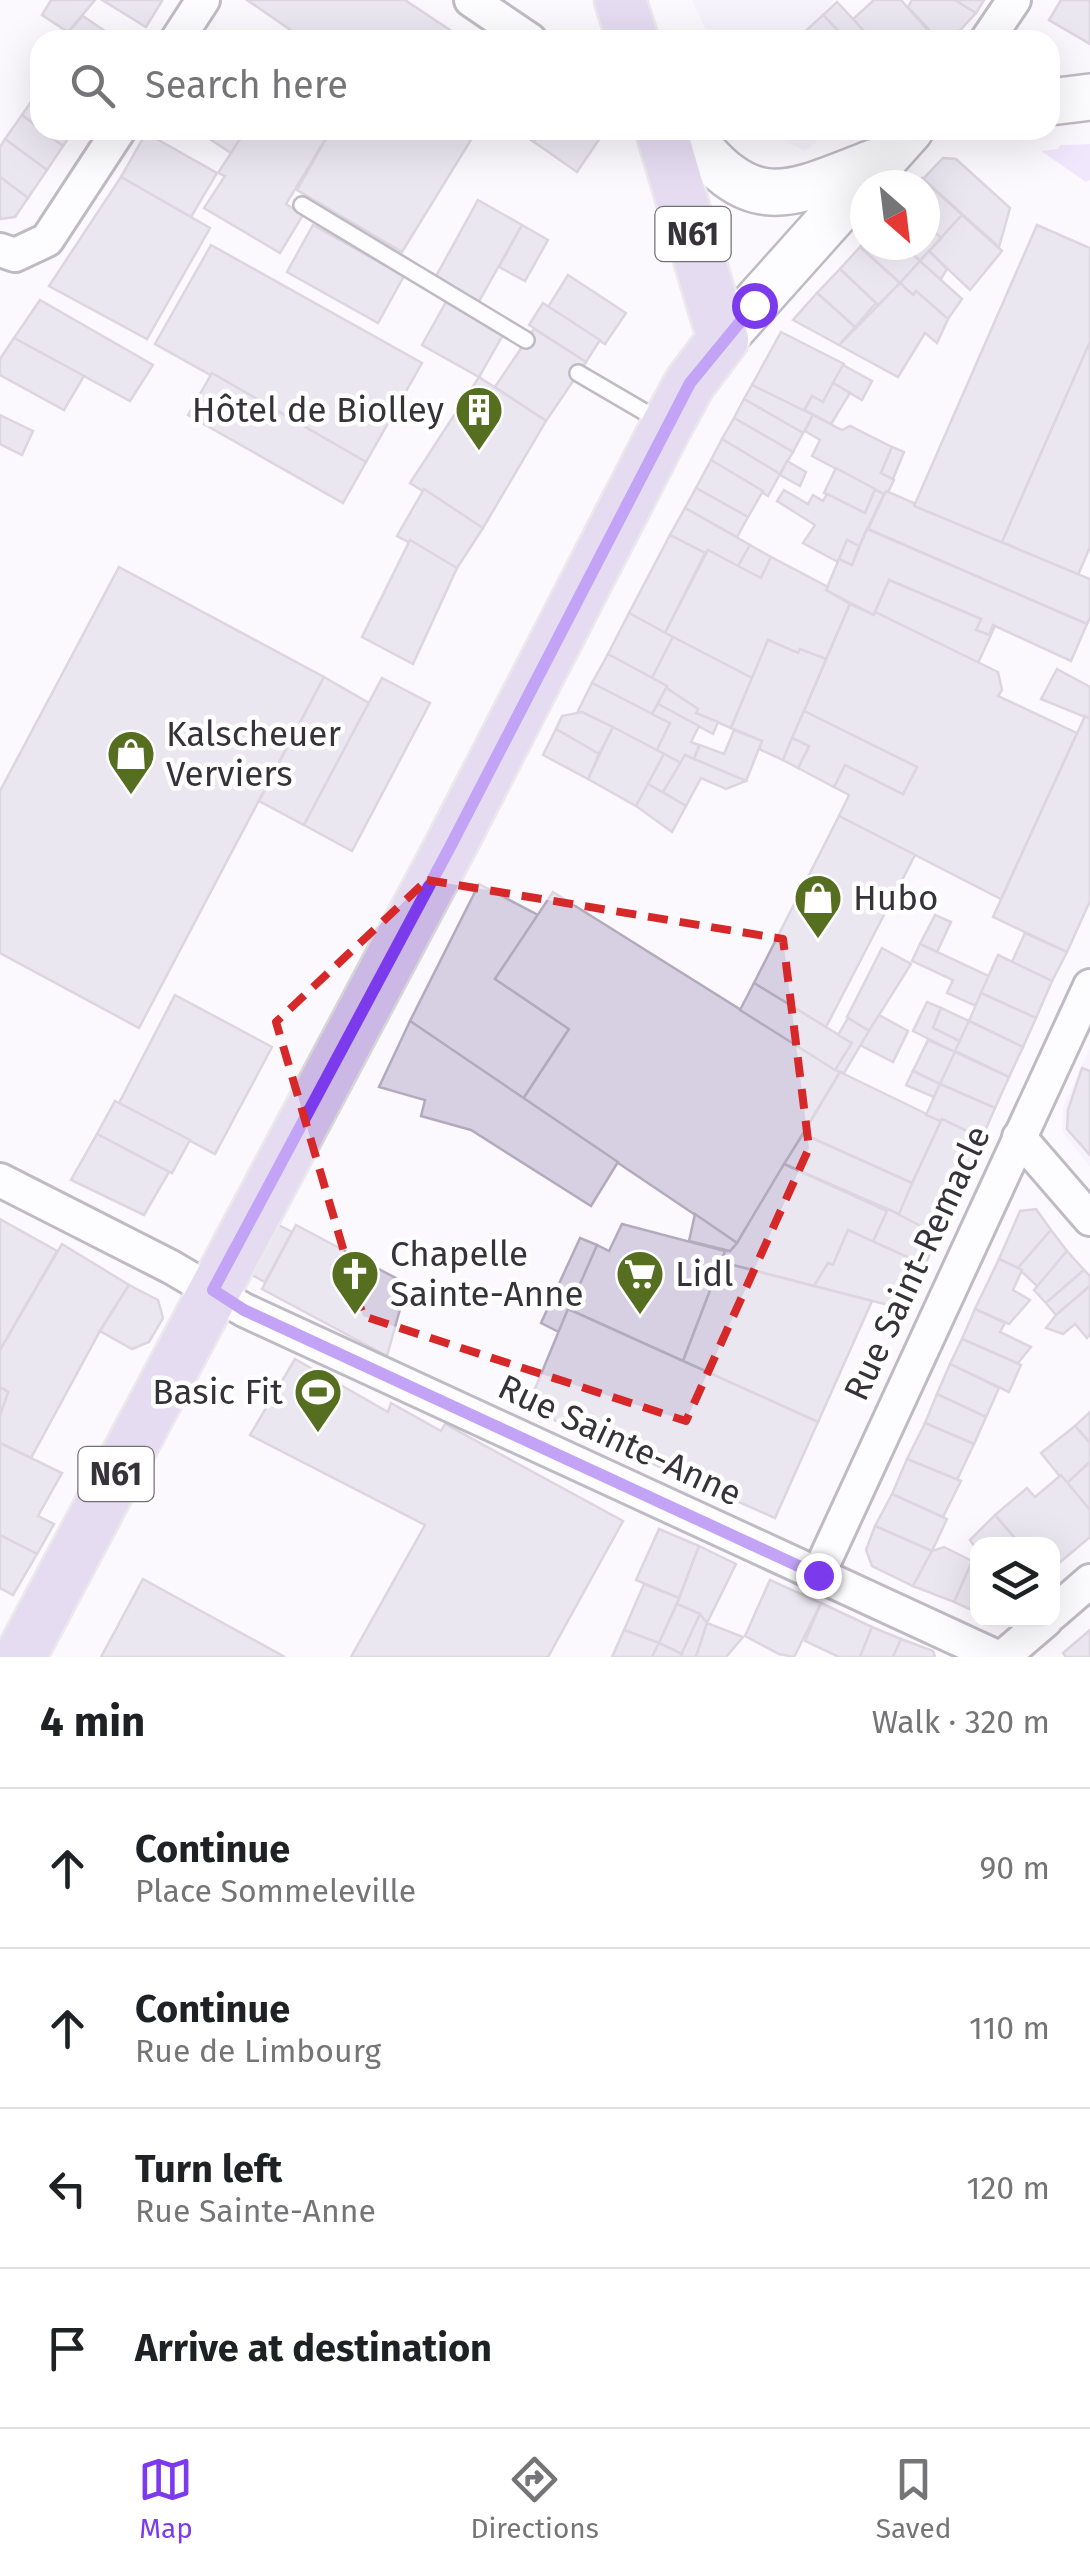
<!DOCTYPE html>
<meta charset="utf-8">
<style>
body{margin:0;font-family:"Fira Sans",sans-serif;background:#f6f6f6;color:#202124}
.controls{position:absolute;right:30px;bottom:30px;display:grid;overflow:hidden;border-radius:20px;box-shadow:0 10px 40px #0002}
.controls button{width:90px;height:90px;display:grid;place-items:center;padding:0;border:0;border-bottom:2px solid #e0e0e0;background:#fff;color:#202124;font:50px sans-serif}
.compass{position:absolute;left:850px;top:170px;width:90px;height:90px;border-radius:50%;background:#fff;box-shadow:0 10px 40px #0002;rotate:152deg}
.stop{position:absolute;width:30px;height:30px;margin:-22px;border:8px solid #7c3aed;border-radius:50%;background:#fff}
.stop.end{background:#7c3aed;border-color:#fff;box-shadow:0 2px 10px #0008}
.list{margin:0;padding:0;list-style:none}
h2{display:flex;justify-content:space-between;align-items:center;height:130px;margin:0;padding:0 40px;font-size:42px}
h2 small{font-size:32px;font-weight:400;color:#757577}
.list li{display:grid;grid-template-columns:65px 1fr auto;gap:30px;align-items:center;box-sizing:border-box;height:160px;padding:0 40px;border-top:2px solid #e0e0e0}
.list b{display:block;font-size:38px;white-space:nowrap}
.list p{margin:0;font-size:32px;white-space:nowrap;color:#757577}
.list em{font-size:32px;font-style:normal;color:#757577}
.icon{flex:none;width:55px;height:55px;fill:none;stroke:currentColor;stroke-width:2;stroke-linecap:round;stroke-linejoin:round}
.map{position:relative;flex:none;width:1090px;height:1657px;overflow:hidden}
.search{position:absolute;background:#fff;box-shadow:0 10px 40px #0002;left:30px;right:30px;top:30px;height:110px;display:flex;align-items:center;gap:25px;box-sizing:border-box;padding:0 35px;border-radius:30px;color:#757577;font-size:38px}
.sheet{height:770px;background:#fff}
nav{display:flex;justify-content:space-around;align-items:center;box-sizing:border-box;height:140px;border-top:2px solid #e0e0e0;background:#fff;font-size:28px;color:#757577}
nav a{display:grid;justify-items:center;gap:5px}
nav .on{color:#7c3aed}
.map>svg:first-child{display:block}
.built{fill:#f2ecfb}
.green{fill:#e4d0fd}
.building{fill:#d7d0e3;stroke:#b3abbd;stroke-width:2.5}
.lines{fill:none;stroke-linecap:round;stroke-linejoin:round}
.lane-casing{stroke:#766f80;stroke-width:20}
.street-casing{stroke:#766f80;stroke-width:38}
.secondary-casing{stroke:#766f80;stroke-width:50}
.primary-casing{stroke:#d7d6d7;stroke-width:55}
.lane{stroke:#fff;stroke-width:15}
.street{stroke:#fff;stroke-width:32}
.secondary{stroke:#fff;stroke-width:45}
.primary{stroke:#ccb8e4;stroke-width:50}
.route{stroke:#7c3aed;stroke-width:12}
.marked{fill:none;stroke:#d62828;stroke-width:8;stroke-dasharray:20 12;stroke-linejoin:round}
.labels{text-anchor:middle;dominant-baseline:central;stroke-width:9;stroke-linejoin:round;paint-order:stroke}
.shield{fill:#fff;stroke:#727074;stroke-width:2.5}
.shield-label{font-size:32px;font-weight:bold;fill:#353239}
.poi-label{font-size:35px;fill:#353239;stroke:#fff;text-anchor:start}
.street-label{font-size:35px;fill:#353239;stroke:#fff}
</style>
<div class="map">
<svg width="1090" height="1657" viewBox="0 0 1090 1657">
<rect width="100%" height="100%" fill="#fbf9fd"/>
<g class="built">
<polygon points="692,0 833,0 824,15 848,40 710,40"/>
<polygon points="765,130 830,130 805,151"/>
<polygon points="1090,1048 1090,1167 1062,1132 1063,1107"/>
</g>
<polygon class="green" points="1090,144 1090,180 1086,182 1041,151 1058,149 1060,145"/>
<g class="building">
<polygon points="51,0 95,0 68,32 42,15"/>
<polygon points="102,0 160,0 162,1 146,27"/>
<polygon points="247,0 405,0 465,40 305,40"/>
<polygon points="874,0 901,0 931,34 923,40 872,40 853,19"/>
<polygon points="912,0 955,0 976,13 951,40 939,40 908,7"/>
<polygon points="955,0 984,0 976,13"/>
<polygon points="1061,0 1090,0 1090,44 1049,20"/>
<polygon points="837,2 853,19 872,40 847,40 823,15"/>
<polygon points="823,15 847,40 796,40"/>
<polygon points="83,16 118,40 82,40 70,30"/>
<polygon points="38,91 40,92 40,129 22,115"/>
<polygon points="22,115 63,146 47,170 5,139"/>
<polygon points="42,130 74,130 63,146"/>
<polygon points="196,130 246,130 231,153"/>
<polygon points="246,130 331,130 286,204 303,215 280,253 204,208 225,176 218,173"/>
<polygon points="331,130 477,130 402,252 297,190"/>
<polygon points="516,130 542,130 534,142"/>
<polygon points="542,130 596,130 602,135 577,172 534,142"/>
<polygon points="146,133 217,173 191,217 121,177"/>
<polygon points="5,139 47,170 28,198 0,177 0,147"/>
<polygon points="943,158 956,159 1010,208 999,247 923,179"/>
<polygon points="0,177 28,198 15,217 0,219"/>
<polygon points="121,177 210,228 147,339 49,286"/>
<polygon points="922,178 962,215 941,238 925,223 925,185 916,185"/>
<polygon points="478,200 522,225 478,303 435,278"/>
<polygon points="962,215 1002,251 970,290 929,251"/>
<polygon points="925,223 941,238 920,261 903,245 925,245"/>
<polygon points="313,225 404,276 378,323 287,272"/>
<polygon points="522,225 548,240 525,281 499,267"/>
<polygon points="1037,225 1090,248 1090,342 1002,542 1006,545 914,506"/>
<polygon points="865,241 865,245 903,245 920,261 900,283 860,247"/>
<polygon points="211,245 422,363 366,462 155,344"/>
<polygon points="860,247 900,283 879,306 840,269"/>
<polygon points="929,251 947,269 941,279 928,271 920,261"/>
<polygon points="920,261 962,299 948,319 916,291 913,295 900,283"/>
<polygon points="840,269 876,303 855,327 817,293"/>
<polygon points="568,275 626,313 605,344 548,307"/>
<polygon points="900,283 913,295 916,291 948,319 937,343 925,333 898,377 839,345"/>
<polygon points="817,293 855,327 839,345 793,320"/>
<polygon points="40,300 153,365 130,401 14,338"/>
<polygon points="446,302 504,333 479,377 422,345"/>
<polygon points="543,303 600,340 586,362 529,325"/>
<polygon points="534,329 586,362 546,421 495,387"/>
<polygon points="781,332 844,364 823,402 812,396 803,412 752,385"/>
<polygon points="14,338 84,376 64,410 0,375 0,359"/>
<polygon points="1090,342 1090,547 1078,575 1002,542"/>
<polygon points="843,365 872,381 862,400 833,383"/>
<polygon points="212,373 366,462 343,503 188,415"/>
<polygon points="479,377 546,421 483,528 410,483"/>
<polygon points="833,383 850,393 831,424 805,410 812,396 823,402"/>
<polygon points="752,385 813,415 803,433 744,399"/>
<polygon points="744,399 803,433 793,452 734,418"/>
<polygon points="0,415 33,431 22,455 0,444"/>
<polygon points="813,415 842,430 850,426 892,447 881,473 894,480 888,492 884,494 812,456 820,440 805,431"/>
<polygon points="734,418 793,452 780,474 722,439"/>
<polygon points="722,439 780,474 768,496 711,460"/>
<polygon points="892,447 904,452 893,479 881,473"/>
<polygon points="711,460 763,491 748,517 696,488"/>
<polygon points="787,461 806,472 800,486 780,475"/>
<polygon points="836,468 875,489 865,513 824,493"/>
<polygon points="696,488 748,517 737,537 685,508"/>
<polygon points="424,489 483,528 457,568 397,536"/>
<polygon points="784,490 808,504 813,495 823,501 827,494 865,513 875,490 884,494 859,546 847,540 838,562 803,543 815,525 777,501"/>
<polygon points="886,491 914,503 914,506 1090,579 1090,617 1087,624 868,529"/>
<polygon points="685,508 750,545 737,568 708,550 705,553 670,535"/>
<polygon points="867,529 1087,624 1071,661 993,625 989,635 976,630 981,619 889,580 874,615 826,590 839,559 852,565"/>
<polygon points="670,535 705,553 665,633 629,613"/>
<polygon points="410,540 457,568 413,664 362,637"/>
<polygon points="847,540 859,546 852,565 839,559"/>
<polygon points="750,545 771,557 761,578 737,568"/>
<polygon points="708,550 761,578 771,557 828,587 826,590 850,604 826,659 800,649 798,653 768,640 752,678 665,633"/>
<polygon points="119,567 324,677 139,1028 0,953 0,791"/>
<polygon points="889,580 981,619 976,630 989,635 995,626 978,663 875,612"/>
<polygon points="850,604 874,615 875,612 998,672 1002,690 998,696 1077,733 1001,899 839,816 849,795 834,787 845,765 903,794 917,767 804,711"/>
<polygon points="629,613 673,637 652,678 608,654"/>
<polygon points="673,637 752,678 731,728 696,713 698,709 652,678"/>
<polygon points="768,640 798,653 800,649 826,659 783,760 759,749 762,741 731,728"/>
<polygon points="608,654 667,686 652,714 592,683"/>
<polygon points="1057,669 1090,687 1090,719 1041,699"/>
<polygon points="324,677 369,703 304,825 259,801"/>
<polygon points="382,678 430,703 352,851 304,825"/>
<polygon points="592,683 670,723 657,750 578,711"/>
<polygon points="666,688 698,709 696,713 718,722 713,734 658,704"/>
<polygon points="658,704 699,726 691,742 699,745 694,759 685,755 681,763 657,750 670,723 652,714"/>
<polygon points="804,711 917,767 903,794 845,765 834,787 798,768 809,746 792,738"/>
<polygon points="582,712 613,727 599,754 556,729 562,716"/>
<polygon points="1085,716 1090,719 1090,901 1067,952 993,917"/>
<polygon points="613,727 664,754 636,806 588,779"/>
<polygon points="556,729 599,754 588,779 543,755"/>
<polygon points="734,730 762,741 746,781 694,759 700,745 724,754"/>
<polygon points="792,738 809,746 798,768 783,760"/>
<polygon points="664,754 681,763 663,792 648,784"/>
<polygon points="685,755 694,759 746,781 726,789 701,778 686,806 663,792"/>
<polygon points="648,784 686,806 672,832 636,806"/>
<polygon points="839,816 915,855 826,1027 754,983"/>
<polygon points="479,884 538,915 495,979 569,1029 523,1099 410,1021"/>
<polygon points="553,892 840,1072 737,1243 523,1099 569,1029 495,979"/>
<polygon points="935,915 951,922 937,952 920,944"/>
<polygon points="1025,933 1067,952 1052,981 1012,962"/>
<polygon points="920,944 989,976 976,1006 947,993 953,980 912,961"/>
<polygon points="882,948 911,964 869,1031 847,1017"/>
<polygon points="998,955 1052,981 1036,1018 981,993"/>
<polygon points="754,983 852,1043 835,1070 740,1010"/>
<polygon points="981,993 1036,1018 1023,1047 969,1021"/>
<polygon points="175,995 272,1047 215,1154 119,1103"/>
<polygon points="927,1002 941,1008 933,1028 960,1041 955,1052 913,1031"/>
<polygon points="941,1008 969,1021 960,1041 933,1028"/>
<polygon points="879,1015 908,1031 893,1062 860,1045"/>
<polygon points="848,1018 869,1031 844,1073 835,1070 852,1043 838,1035"/>
<polygon points="410,1021 618,1162 591,1206 471,1130 421,1116 425,1100 379,1087"/>
<polygon points="969,1021 1023,1047 1009,1077 955,1051"/>
<polygon points="928,1040 955,1052 940,1084 913,1071"/>
<polygon points="955,1052 1009,1077 995,1108 940,1084"/>
<polygon points="1082,1068 1090,1071 1090,1155 1067,1129 1068,1110"/>
<polygon points="913,1071 940,1084 934,1097 906,1085"/>
<polygon points="840,1072 941,1121 912,1183 803,1134"/>
<polygon points="940,1084 995,1108 982,1138 926,1115"/>
<polygon points="115,1101 190,1140 172,1173 97,1134"/>
<polygon points="942,1119 982,1138 938,1235 897,1216"/>
<polygon points="97,1134 169,1172 144,1215 71,1180"/>
<polygon points="803,1134 912,1183 899,1214 784,1164"/>
<polygon points="784,1164 887,1211 873,1242 848,1230 833,1265 828,1263 814,1286 721,1262 725,1251 730,1251 737,1243"/>
<polygon points="888,1209 938,1235 925,1265 873,1242"/>
<polygon points="1036,1209 1051,1230 1018,1268 999,1259 1020,1211"/>
<polygon points="695,1214 737,1243 730,1251 689,1241"/>
<polygon points="0,1219 57,1251 0,1350"/>
<polygon points="275,1223 292,1232 265,1282 248,1273"/>
<polygon points="622,1224 725,1251 683,1361 568,1309 597,1245 609,1251"/>
<polygon points="296,1225 407,1284 387,1356 262,1289"/>
<polygon points="848,1230 925,1265 904,1309 814,1286 828,1263 833,1265"/>
<polygon points="1051,1230 1067,1251 1038,1287 1018,1268"/>
<polygon points="580,1238 597,1245 559,1332 541,1323"/>
<polygon points="62,1244 129,1285 100,1331 31,1458 0,1443 0,1415 8,1392 0,1387 0,1350"/>
<polygon points="1067,1251 1084,1270 1046,1303 1034,1290"/>
<polygon points="999,1259 1022,1270 1013,1290 1030,1300 1009,1324 975,1309"/>
<polygon points="721,1262 872,1301 818,1422 683,1361"/>
<polygon points="1084,1270 1090,1276 1090,1286 1056,1315 1046,1303"/>
<polygon points="129,1285 158,1300 163,1318 149,1342 132,1349 100,1331"/>
<polygon points="1090,1286 1090,1335 1087,1338 1075,1324 1063,1334 1046,1328 1056,1315"/>
<polygon points="568,1309 818,1422 775,1518 527,1408"/>
<polygon points="975,1309 1005,1323 1000,1332 1031,1347 1018,1363 962,1339"/>
<polygon points="962,1339 1021,1365 1009,1392 950,1364"/>
<polygon points="295,1359 388,1412 391,1403 441,1431 445,1424 623,1521 548,1657 351,1657 425,1525 250,1435"/>
<polygon points="950,1364 999,1388 986,1417 937,1394"/>
<polygon points="0,1387 8,1392 0,1415"/>
<polygon points="937,1394 986,1417 974,1444 925,1423"/>
<polygon points="1090,1412 1090,1443 1075,1426"/>
<polygon points="925,1423 974,1444 957,1480 907,1459"/>
<polygon points="1075,1426 1090,1443 1090,1462 1066,1484 1041,1453"/>
<polygon points="0,1443 62,1473 38,1516 54,1524 37,1554 0,1535"/>
<polygon points="907,1459 961,1481 943,1517 892,1494"/>
<polygon points="1090,1462 1090,1510 1066,1484"/>
<polygon points="1061,1475 1090,1510 1090,1537 1052,1569 1052,1544 1020,1544 995,1515 1027,1488 1035,1497"/>
<polygon points="892,1494 947,1519 932,1551 875,1526"/>
<polygon points="995,1515 1020,1544 978,1544 978,1613 954,1602 977,1550 970,1540"/>
<polygon points="875,1526 932,1551 913,1586 872,1566 866,1550"/>
<polygon points="659,1529 699,1546 679,1598 636,1580"/>
<polygon points="0,1535 37,1554 13,1595 0,1588"/>
<polygon points="699,1546 736,1564 707,1623 700,1614 677,1604"/>
<polygon points="944,1547 972,1561 954,1602 913,1586 932,1551"/>
<polygon points="143,1579 285,1657 101,1657"/>
<polygon points="770,1580 821,1603 794,1657 779,1654 745,1636"/>
<polygon points="644,1584 679,1598 659,1643 624,1630"/>
<polygon points="821,1603 872,1627 860,1657 839,1657 805,1641"/>
<polygon points="677,1604 700,1614 682,1654 659,1643"/>
<polygon points="700,1614 707,1623 696,1657 680,1657"/>
<polygon points="707,1623 743,1637 726,1657 696,1657"/>
<polygon points="872,1627 901,1639 893,1657 860,1657"/>
<polygon points="624,1630 659,1643 652,1657 612,1657"/>
<polygon points="1090,1630 1090,1657 1066,1657 1063,1653"/>
<polygon points="901,1639 933,1651 935,1657 893,1657"/>
<polygon points="659,1643 682,1654 680,1657 652,1657"/>
</g>
<g class="lines">
<g class="lane-casing">
<g id="lane">
<polyline points="302,205 526,340"/>
<polyline points="578,373 660,421"/>
</g>
</g>
<g class="street-casing">
<g id="street">
<polyline points="471,0 530,40"/>
<polyline points="177,40 203,0"/>
<polyline points="987,40 1014,0"/>
<polyline points="0,250 15,255 47,240 119,130"/>
<polyline points="1019,1137 1090,1219"/>
<polyline points="0,1180 171,1267 244,1310 997,1657"/>
<polyline points="818,1575 1090,986"/>
<polyline points="1052,1614 1090,1581"/>
<polyline points="1003,1657 1046,1620"/>
</g>
</g>
<g class="secondary-casing">
<g id="secondary">
<polyline points="1050,102 1090,97"/>
<path d="M686,130c65,88 100,67 189,32"/>
<polyline points="723,339 910,130"/>
</g>
</g>
<g class="primary-casing">
<g id="primary">
<polyline points="620,0 633,40"/>
<polyline points="20,1657 450,847 667,425 690,383 723,339 661,130"/>
</g>
</g>
<use href="#lane" class="lane"/>
<use href="#street" class="street"/>
<use href="#secondary" class="secondary"/>
<use href="#primary" class="primary"/>
</g>
<g class="lines">
<polyline class="route" points="754,305 690,383 450,847 213,1290 244,1310 818,1575"/>
</g>
<path d="M0 0H1090V1657H0ZM427,880l356,59 26,209 -123,273 -323,-105 -87,-294z" fill="#fbf9fd" fill-opacity=".55" fill-rule="evenodd"/>
<path class="marked" d="M427,880l356,59 26,209 -123,273 -323,-105 -87,-294z"/>
<defs>
<g id="building-pin" transform="scale(2.5)"><path d="M0 17L-7.5 6A9.5 9.5 0 1 1 7.5 6Z" fill="#566e1f" stroke="#fff"/><path d="M-4-6H4V6H1V3H-1V6H-4ZM-2.5-4.3h1.7v1.8h-1.7ZM.8-4.3h1.7v1.8H.8ZM-2.5-1h1.7V.8h-1.7ZM.8-1h1.7V.8H.8Z" fill="#fff"/></g>
<g id="shop-pin" transform="scale(2.5)"><path d="M0 17L-7.5 6A9.5 9.5 0 1 1 7.5 6Z" fill="#566e1f" stroke="#fff"/><path d="M-5-2.5h2.3a2.7 3.5 0 0 1 5.4 0H5L5.5 6h-11ZM-1.5-2.5h3a1.5 2.3 0 0 0-3 0Z" fill="#fff"/></g>
<g id="church-pin" transform="scale(2.5)"><path d="M0 17L-7.5 6A9.5 9.5 0 1 1 7.5 6Z" fill="#566e1f" stroke="#fff"/><path d="M-1.2-6h2.4v3.5h3.3v2.4h-3.3V6h-2.4V-.1h-3.3v-2.4h3.3Z" fill="#fff"/></g>
<g id="supermarket-pin" transform="scale(2.5)"><path d="M0 17L-7.5 6A9.5 9.5 0 1 1 7.5 6Z" fill="#566e1f" stroke="#fff"/><path d="M-6-5.5h2.5l.6 2H6L4.5 2H-2.5L-4.4-4H-6ZM-1.5 3.2a1.3 1.3 0 1 0 .1 0ZM3 3.2a1.3 1.3 0 1 0 .1 0Z" fill="#fff"/></g>
<g id="stadium-pin" transform="scale(2.5)"><path d="M0 17L-7.5 6A9.5 9.5 0 1 1 7.5 6Z" fill="#566e1f" stroke="#fff"/><path d="M0-5a6.5 5 0 1 0 0 10a6.5 5 0 1 0 0-10ZM-3.5-1.8h7v3.6h-7Z" fill="#fff"/></g>
</defs>
<g fill-rule="evenodd">
<use href="#building-pin" x="479" y="410"/>
<use href="#shop-pin" x="131" y="754"/>
<use href="#shop-pin" x="818" y="898"/>
<use href="#church-pin" x="355" y="1274"/>
<use href="#supermarket-pin" x="640" y="1274"/>
<use href="#stadium-pin" x="318" y="1392"/>
</g>
<g class="labels">
<g class="shield">
<rect x="655.5" y="207" width="75" height="54" rx="8"/>
<rect x="78.5" y="1447" width="75" height="54" rx="8"/>
</g>
<g class="shield-label">
<text x="693" y="234">N61</text>
<text x="116" y="1474">N61</text>
</g>
<g class="poi-label">
<text x="444" y="410" text-anchor="end">Hôtel de Biolley</text>
<text x="166" y="734">Kalscheuer<tspan x="166" dy="40">Verviers</tspan></text>
<text x="853" y="898">Hubo</text>
<text x="390" y="1254">Chapelle<tspan x="390" dy="40">Sainte-Anne</tspan></text>
<text x="675" y="1274">Lidl</text>
<text x="283" y="1392" text-anchor="end">Basic Fit</text>
</g>
<g class="street-label">
<text transform="translate(917 1263) rotate(-65)">Rue Saint-Remacle</text>
<text transform="translate(620 1440) rotate(25)">Rue Sainte-Anne</text>
</g>
</g>
</svg>
<div class="controls">
<button><svg class="icon" aria-label="layers" viewBox="0 0 24 24"><path d="M12 4l9 5-9 5-9-5zM3 14l9 5 9-5"/></svg></button>
</div>
<svg class="compass" viewBox="-18 -18 36 36"><path d="M0-13l5 13h-10z" fill="#e53935"/><path d="M0 13l5-13h-10z" fill="#757577"/></svg>
<div class="stop" style="left:754px;top:305px"></div>
<div class="stop end" style="left:818px;top:1575px"></div>
<div class="search"><svg class="icon" aria-label="search" viewBox="0 0 24 24"><circle cx="10" cy="10" r="6"/><path d="M15 15l6 6"/></svg>Search here</div>
</div>
<section class="sheet">
<h2>4 min<small>Walk · 320 m</small></h2>
<ul class="list">
<li><svg class="icon" aria-label="ahead" viewBox="0 0 24 24"><path d="M12 20V5M6 11l6-6 6 6"/></svg><div><b>Continue</b><p>Place Sommeleville</p></div><em>90 m</em></li>
<li><svg class="icon" aria-label="ahead" viewBox="0 0 24 24"><path d="M12 20V5M6 11l6-6 6 6"/></svg><div><b>Continue</b><p>Rue de Limbourg</p></div><em>110 m</em></li>
<li><svg class="icon" aria-label="left" viewBox="0 0 24 24"><path d="M17 20v-9H6M10 6l-5 5 5 5"/></svg><div><b>Turn left</b><p>Rue Sainte-Anne</p></div><em>120 m</em></li>
<li><svg class="icon" aria-label="arrive" viewBox="0 0 24 24"><path d="M6 21V4h12l-3 4 3 4H6"/></svg><div><b>Arrive at destination</b></div></li>
</ul>
</section>
<nav>
<a class="on"><svg class="icon" aria-label="map" viewBox="0 0 24 24"><path d="M3 6l6-2 6 2 6-2v14l-6 2-6-2-6 2zM9 4v14M15 6v14"/></svg>Map</a>
<a><svg class="icon" aria-label="directions" viewBox="0 0 24 24"><path d="M12 3l9 9-9 9-9-9zM9 14v-3h6M13 9l2 2-2 2"/></svg>Directions</a>
<a><svg class="icon" aria-label="saved" viewBox="0 0 24 24"><path d="M7 4h10v16l-5-4-5 4z"/></svg>Saved</a>
</nav>
